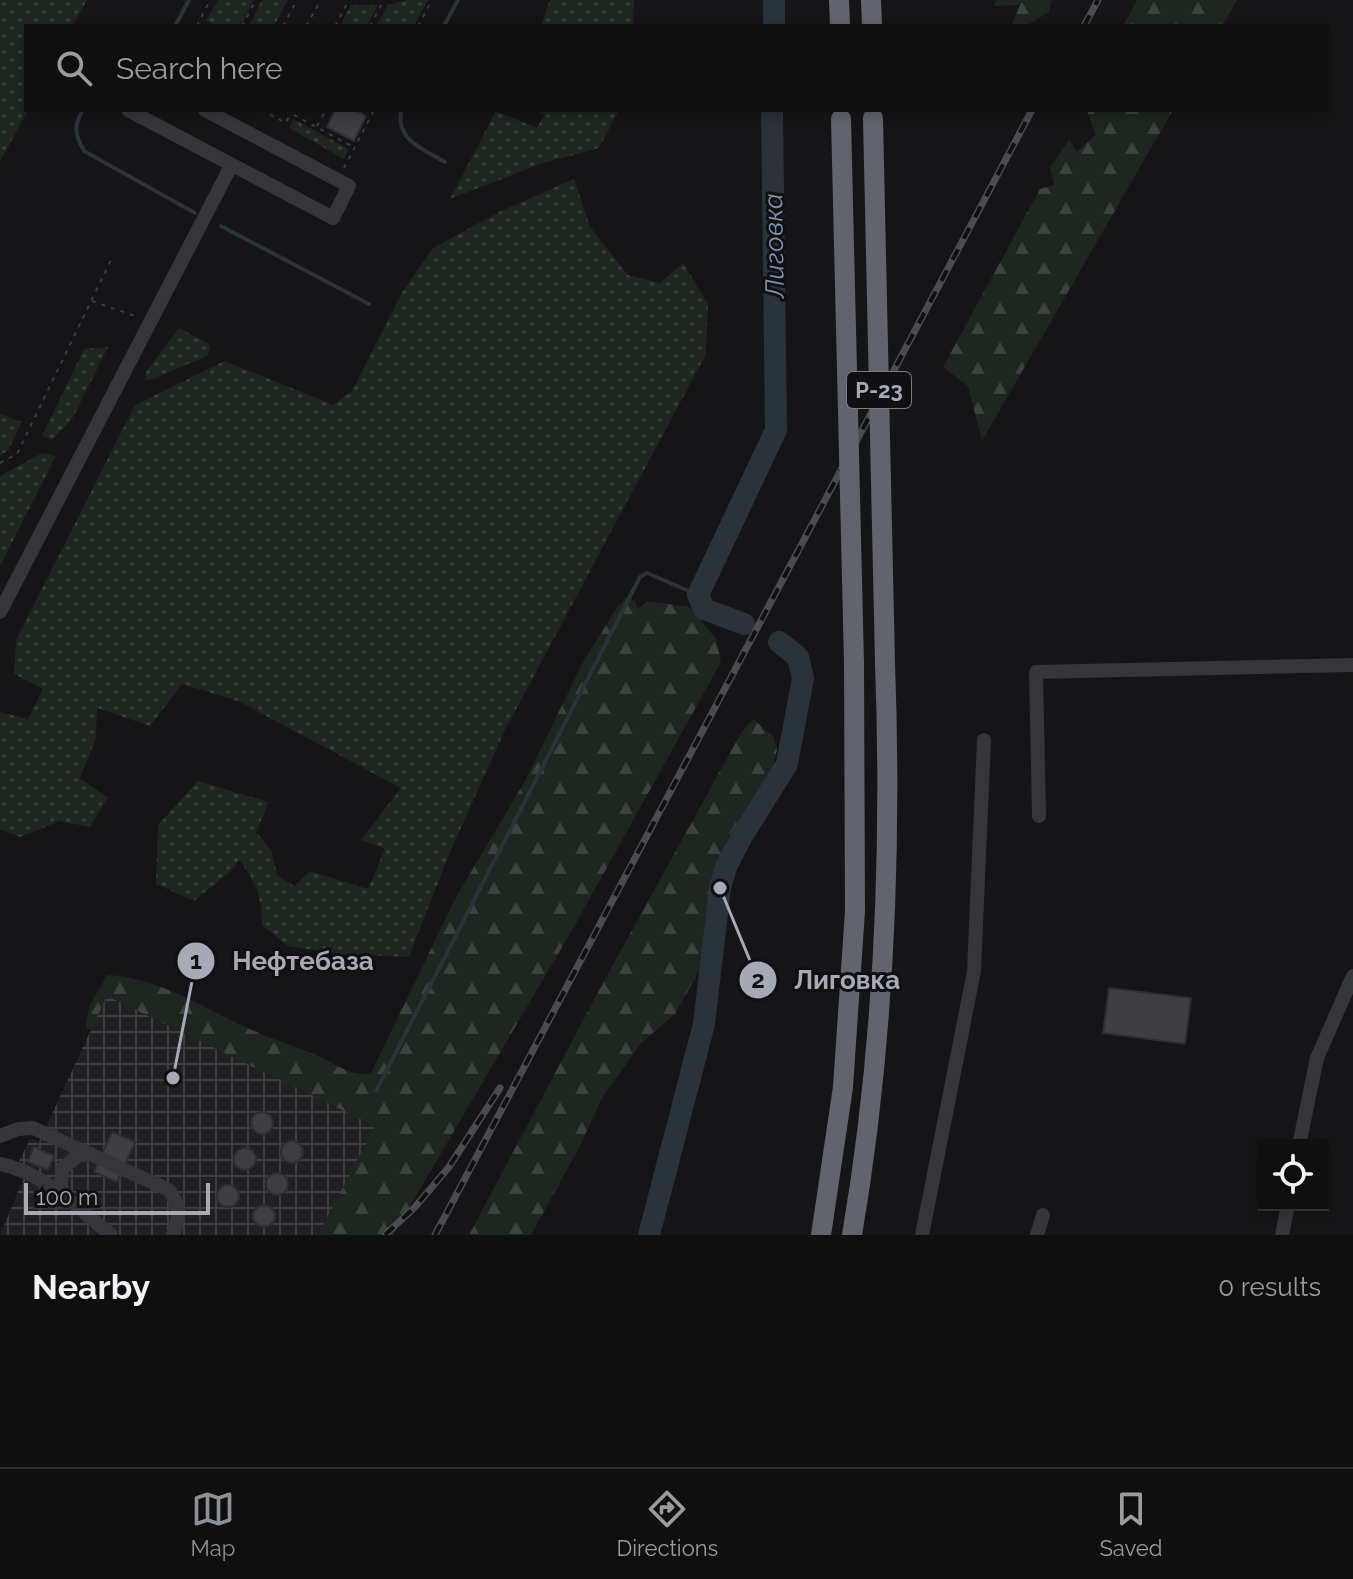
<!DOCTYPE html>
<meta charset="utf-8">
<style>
body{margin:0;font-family:Raleway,sans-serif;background:#1e1d1e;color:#f1f3f6}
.controls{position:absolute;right:24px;bottom:24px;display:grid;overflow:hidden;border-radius:0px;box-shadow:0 4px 12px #0003}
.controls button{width:72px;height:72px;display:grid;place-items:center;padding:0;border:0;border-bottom:2px solid #302f30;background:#100f10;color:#f1f3f6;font:40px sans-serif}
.scale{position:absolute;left:24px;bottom:20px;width:186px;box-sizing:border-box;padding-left:8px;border:4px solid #a6aab7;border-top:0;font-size:22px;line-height:28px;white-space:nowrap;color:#a6aab7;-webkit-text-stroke:6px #100f11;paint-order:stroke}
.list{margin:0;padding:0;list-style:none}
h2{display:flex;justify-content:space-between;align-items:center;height:104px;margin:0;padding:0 32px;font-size:34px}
h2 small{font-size:26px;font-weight:400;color:#9c9c9f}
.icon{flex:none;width:44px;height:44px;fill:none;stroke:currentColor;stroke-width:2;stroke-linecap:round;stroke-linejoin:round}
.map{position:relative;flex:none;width:1353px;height:1235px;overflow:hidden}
.search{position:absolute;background:#100f10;box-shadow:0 4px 12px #0003;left:24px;right:24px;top:24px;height:88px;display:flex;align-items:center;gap:20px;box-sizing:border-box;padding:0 28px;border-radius:0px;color:#9c9c9f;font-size:30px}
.sheet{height:232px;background:#100f10}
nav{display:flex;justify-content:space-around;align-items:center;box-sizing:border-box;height:112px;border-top:2px solid #302f30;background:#100f10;font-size:22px;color:#9c9c9f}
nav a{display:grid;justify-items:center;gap:4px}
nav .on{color:#8c9099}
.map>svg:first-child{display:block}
.industrial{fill:url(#industrial-grid)}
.grass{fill:url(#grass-dots)}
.forest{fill:url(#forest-firs)}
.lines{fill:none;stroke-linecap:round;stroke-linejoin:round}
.stream{stroke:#2a323a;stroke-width:4}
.river{stroke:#2a323a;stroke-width:22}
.building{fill:#3f3f43;stroke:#2f2e32;stroke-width:2}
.path{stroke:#3b3d42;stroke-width:2;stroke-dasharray:4 6;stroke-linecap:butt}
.minor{stroke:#35363b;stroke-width:14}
.highway{stroke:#61646c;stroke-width:20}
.rail-casing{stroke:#4a4c52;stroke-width:7}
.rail{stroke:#100f11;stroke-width:4;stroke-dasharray:12;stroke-linecap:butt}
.highway-bridge{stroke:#61646c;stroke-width:20}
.labels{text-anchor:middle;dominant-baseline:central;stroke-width:6;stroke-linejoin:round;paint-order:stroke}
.shield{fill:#100f11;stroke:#797c85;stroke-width:2}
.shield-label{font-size:22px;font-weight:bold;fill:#a6aab7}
.water-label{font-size:26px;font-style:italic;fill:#7c95b2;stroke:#100f11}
.leader{fill:none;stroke:#a6aab7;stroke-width:3}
.callout-dot{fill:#a6aab7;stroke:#100f11;stroke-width:3}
.mark-label{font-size:24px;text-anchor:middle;font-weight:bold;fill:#111}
.callout-label{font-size:26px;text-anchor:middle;font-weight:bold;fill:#a6aab7;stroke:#100f11;stroke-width:6;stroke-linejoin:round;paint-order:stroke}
</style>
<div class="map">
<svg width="1353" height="1235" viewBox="0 0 1353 1235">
<defs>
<pattern id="industrial-grid" width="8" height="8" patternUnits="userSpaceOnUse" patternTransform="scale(2)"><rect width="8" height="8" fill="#212023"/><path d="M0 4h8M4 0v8" fill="none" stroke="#3e3e41"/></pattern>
<pattern id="grass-dots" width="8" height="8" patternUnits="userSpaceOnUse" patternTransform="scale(2)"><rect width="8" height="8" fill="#1e2620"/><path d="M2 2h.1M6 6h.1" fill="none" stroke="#3c433e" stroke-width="1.8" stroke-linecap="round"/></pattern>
<pattern id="forest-firs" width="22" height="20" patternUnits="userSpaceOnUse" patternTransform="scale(2)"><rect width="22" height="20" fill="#1e2620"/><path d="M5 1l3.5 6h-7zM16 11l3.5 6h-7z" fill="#3c433e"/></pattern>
</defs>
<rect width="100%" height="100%" fill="#151416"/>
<polygon class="industrial" points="107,995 376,1126 318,1235 0,1235 28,1168 18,1163 30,1139 39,1142"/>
<g class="grass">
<polygon points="0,0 87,0 73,26 26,26 28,110 0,162"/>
<polygon points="218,0 254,0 240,26 215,26 206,21"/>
<polygon points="262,0 288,0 274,26 249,26"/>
<polygon points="407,0 428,0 414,26 376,26 388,5"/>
<polygon points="550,0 634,0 633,26 541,26"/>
<polygon points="351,5 378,5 367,26 340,26"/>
<polygon points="533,110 619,110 599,148 540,164 450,199 496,111 537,128 544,115"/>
<polygon points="293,119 349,149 344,159 289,128"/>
<path d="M574,179l16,48 38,48 32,8 23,-20 25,41 -2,50 -202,378 -56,125 -39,100 -70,-3 -51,-8 -26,-21c0,-26 -6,-45 -23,-65l-7,10 -38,31 -38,-17 2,-59 40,-44 71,21 -13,30 16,20 5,23 17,11 16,-15 58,18 17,-40 -24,-9 40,-52 -163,-87 -56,-17 -32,42 -53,-18 -1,30 -16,40 28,20 -18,29 -30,-6 -40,16 -20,-8v-117l28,7 15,-30 -29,-15 2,-34 119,-235 90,-44 108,44 19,-14 51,-100 30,-43 68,-37z"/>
<polygon points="179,328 208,343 210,349 207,356 153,379 145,380 146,372"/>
<polygon points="108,347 72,419 52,440 42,436 84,349"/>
<polygon points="0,414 22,422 8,451 0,455"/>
<polygon points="42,453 56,456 0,566 0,476"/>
</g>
<g class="forest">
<polygon points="996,0 1052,0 1049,12 1026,26 1011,26 1020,5 994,6"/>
<polygon points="1137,0 1237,0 1222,26 1123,26"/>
<polygon points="1087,110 1173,110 982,441 968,386 943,367 1040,189 1054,185 1050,167 1069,140 1077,152 1095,135"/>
<path d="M626,598l9,3 3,8 9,-8 43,6 26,32 5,23 -146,263 -182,310h-75l57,-109 -268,-130 -16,34 -5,-2 3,-21 18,-32c49,2 94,31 138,52 22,10 46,18 69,27 20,8 34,23 57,19l84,-174 70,-118 58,-119 35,-56z"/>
<polygon points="753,719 774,737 777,750 772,770 727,839 716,874 704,962 675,1014 640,1044 601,1100 579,1148 531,1235 469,1235 604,981 742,731"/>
</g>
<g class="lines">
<g class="stream">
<polyline points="175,26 189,0"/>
<polyline points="444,26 458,0"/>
<path d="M83,110c-10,16 -8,25 1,41l111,62"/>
<path d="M401,110c-5,31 21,38 44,52"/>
<polyline points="221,226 369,304"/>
<polyline points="376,1091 640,577 647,573 698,595"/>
</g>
<g class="river">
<polyline points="774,26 774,0"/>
<polyline points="744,624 704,609 698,595 776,430 772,110"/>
<polyline points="649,1235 704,1024 720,888 726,867 742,836 787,764 803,678 798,657 779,642"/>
</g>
</g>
<g class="building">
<polygon points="335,110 355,110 366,116 354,141 327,127"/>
<polygon points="1109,988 1191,998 1185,1044 1103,1033"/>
<circle cx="262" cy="1123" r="11"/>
<polygon points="112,1132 135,1142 117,1182 94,1172"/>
<circle cx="292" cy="1152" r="11"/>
<polygon points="34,1147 54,1156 48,1170 28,1162"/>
<circle cx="245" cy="1159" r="11"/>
<circle cx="277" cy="1184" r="11"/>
<circle cx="228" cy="1196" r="11"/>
<circle cx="264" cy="1216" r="11"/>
</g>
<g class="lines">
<g class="path">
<polyline points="197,26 210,0"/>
<polyline points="242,26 256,0"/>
<polyline points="283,26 297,0"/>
<polyline points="306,26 321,0"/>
<polyline points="335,26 349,0"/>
<polyline points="370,26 384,0"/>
<polyline points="418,26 432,0"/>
<polyline points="261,110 286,123 292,110"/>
<polyline points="285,110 355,148"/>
<polyline points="364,110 371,114"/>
<polyline points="317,126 326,110"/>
<polyline points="344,168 374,110"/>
<polyline points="92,301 138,317"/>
<polyline points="0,463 17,454 111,260"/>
</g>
<g class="minor">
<polyline points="128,110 333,218 349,186 205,110"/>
<polyline points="0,612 231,166"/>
<polyline points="1039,816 1036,672 1353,665"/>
<path d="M0,1136l18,-7 15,-1 136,62c11,15 11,28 4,45"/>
<polyline points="1299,1145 1317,1058 1353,976"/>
<path d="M0,1164c43,8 78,44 111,71"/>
<polyline points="64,1197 61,1185 62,1169 77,1156 91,1154"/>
<polyline points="922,1235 974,971 984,740"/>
<polyline points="1037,1235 1043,1215"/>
<polyline points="1282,1235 1288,1205"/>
</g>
<g class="highway">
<polyline points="839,0 840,26"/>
<polyline points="871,0 872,26"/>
<polyline points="821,1235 843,1087 855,911 854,663"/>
<path d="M852,1235c32,-188 40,-381 33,-572"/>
</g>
<g class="rail-casing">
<g id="rail">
<polyline points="1084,26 1098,0"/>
<polyline points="385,1235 415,1207 449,1167 500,1088"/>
<polyline points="435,1235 1032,110"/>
</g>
</g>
<use href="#rail" class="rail"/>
<g class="highway-bridge">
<polyline points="873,118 885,663"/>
<polyline points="841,119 854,663"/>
</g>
</g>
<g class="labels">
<rect class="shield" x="847" y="372" width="64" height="36" rx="6"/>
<g class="shield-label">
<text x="879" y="390">Р-23</text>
</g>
<g class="water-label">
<text transform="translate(774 246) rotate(-91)">Лиговка</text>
</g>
</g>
<path class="leader" d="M173 1078L196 961M720 888L758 980"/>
<g class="callout-dot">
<circle cx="173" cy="1078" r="8"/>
<circle cx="720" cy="888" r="8"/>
<circle cx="196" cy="961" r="20"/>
<circle cx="758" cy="980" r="20"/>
</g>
<g class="mark-label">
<text x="196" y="969">1</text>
<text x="758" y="988">2</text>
</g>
<g class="callout-label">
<text x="303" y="970">Нефтебаза</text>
<text x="847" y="989">Лиговка</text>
</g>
</svg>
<div class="controls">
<button><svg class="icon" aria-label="locate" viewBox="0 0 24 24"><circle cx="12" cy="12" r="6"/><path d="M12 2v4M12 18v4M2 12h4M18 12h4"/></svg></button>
</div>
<div class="scale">100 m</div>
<div class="search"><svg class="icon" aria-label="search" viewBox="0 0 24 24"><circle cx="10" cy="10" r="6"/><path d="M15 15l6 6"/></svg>Search here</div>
</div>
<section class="sheet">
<h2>Nearby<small>0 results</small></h2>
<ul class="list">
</ul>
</section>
<nav>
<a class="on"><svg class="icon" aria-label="map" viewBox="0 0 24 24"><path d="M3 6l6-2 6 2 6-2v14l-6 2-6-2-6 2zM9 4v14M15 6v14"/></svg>Map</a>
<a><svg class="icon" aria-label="directions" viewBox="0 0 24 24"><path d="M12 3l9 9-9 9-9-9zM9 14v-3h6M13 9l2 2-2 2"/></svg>Directions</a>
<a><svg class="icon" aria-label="saved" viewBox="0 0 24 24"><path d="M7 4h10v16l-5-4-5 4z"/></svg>Saved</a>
</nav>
